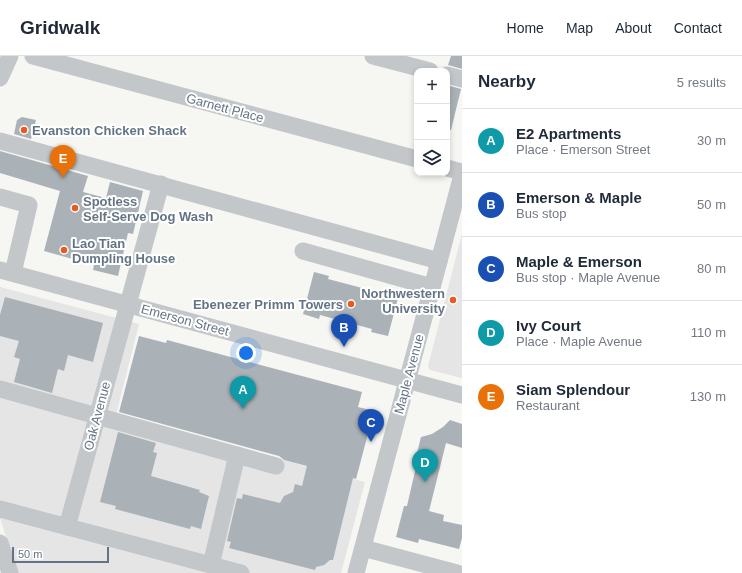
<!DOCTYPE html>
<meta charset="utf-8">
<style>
body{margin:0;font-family:Arial,sans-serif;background:#f2f2f3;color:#1f2937}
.controls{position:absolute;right:12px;top:12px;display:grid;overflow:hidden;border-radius:8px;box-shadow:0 2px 6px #0003}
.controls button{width:36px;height:36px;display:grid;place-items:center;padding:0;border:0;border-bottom:1px solid #e0e1e3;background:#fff;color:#1f2937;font:20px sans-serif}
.scale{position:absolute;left:12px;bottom:10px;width:97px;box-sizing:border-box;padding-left:4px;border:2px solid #647485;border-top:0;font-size:11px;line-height:14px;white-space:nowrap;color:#647485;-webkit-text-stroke:3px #fff;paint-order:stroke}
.you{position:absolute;left:246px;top:297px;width:14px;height:14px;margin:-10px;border:3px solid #fff;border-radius:50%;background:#1a73e8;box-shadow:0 0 0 6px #1a73e833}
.badge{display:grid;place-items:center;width:26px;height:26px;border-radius:50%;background:#e85a21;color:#fff;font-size:13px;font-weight:700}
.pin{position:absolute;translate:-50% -33px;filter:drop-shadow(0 1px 2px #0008)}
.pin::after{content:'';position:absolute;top:21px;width:14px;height:12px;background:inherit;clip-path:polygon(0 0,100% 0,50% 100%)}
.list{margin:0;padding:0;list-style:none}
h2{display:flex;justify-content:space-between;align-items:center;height:52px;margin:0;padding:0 16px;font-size:17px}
h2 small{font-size:13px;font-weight:400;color:#747a83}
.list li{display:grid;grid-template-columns:26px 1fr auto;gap:12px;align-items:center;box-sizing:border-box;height:64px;padding:0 16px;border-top:1px solid #e0e1e3}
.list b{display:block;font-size:15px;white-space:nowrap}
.list p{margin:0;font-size:13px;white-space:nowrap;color:#747a83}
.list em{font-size:13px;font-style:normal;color:#747a83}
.icon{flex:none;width:22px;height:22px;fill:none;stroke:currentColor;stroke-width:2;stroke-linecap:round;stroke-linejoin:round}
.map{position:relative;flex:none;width:462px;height:517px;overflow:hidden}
header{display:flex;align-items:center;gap:24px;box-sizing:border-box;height:56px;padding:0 20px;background:#fff;border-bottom:1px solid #e0e1e3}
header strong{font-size:19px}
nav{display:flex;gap:22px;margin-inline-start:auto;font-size:14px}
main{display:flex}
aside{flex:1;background:#fff}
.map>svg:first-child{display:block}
.built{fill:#e4e5e4}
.building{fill:#aab2b8}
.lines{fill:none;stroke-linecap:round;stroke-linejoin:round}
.minor{stroke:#c3c7ca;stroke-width:17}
.poi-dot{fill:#e85a21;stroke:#fff;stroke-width:1.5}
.labels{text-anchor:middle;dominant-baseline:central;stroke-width:4;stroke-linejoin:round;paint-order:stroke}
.street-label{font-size:13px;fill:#647485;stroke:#fff}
.poi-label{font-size:13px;font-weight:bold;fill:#647485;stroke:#fff;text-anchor:start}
</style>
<header>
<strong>Gridwalk</strong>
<nav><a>Home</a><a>Map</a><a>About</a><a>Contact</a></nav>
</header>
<main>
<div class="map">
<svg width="462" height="517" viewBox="0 0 462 517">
<rect width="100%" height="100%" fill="#f6f6f3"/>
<g class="built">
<polygon points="462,178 462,322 430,314 428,310"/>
<polygon points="0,231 139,268 116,359 365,426 341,517 18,517 0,462"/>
</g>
<g class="building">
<polygon points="451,0 462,0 462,13 448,9"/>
<polygon points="447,29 461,33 451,74 447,74"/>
<polygon points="22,61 36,64 31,83 14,78 17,64"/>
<polygon points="0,95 88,120 83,136 106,142 110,126 143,135 133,178 128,177 118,220 93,214 94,209 44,195 60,135 0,117"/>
<polygon points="314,216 329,220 328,223 381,237 382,234 399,238 388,280 371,276 372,273 320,259 319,263 303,258"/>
<polygon points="5,241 103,267 93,306 68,299 64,315 58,313 52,337 14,326 20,303 14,301 19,285 0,280 0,259"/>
<polygon points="139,280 166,287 167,284 362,336 358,351 374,355 356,423 353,422 333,504 330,504 324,509 316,511 315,514 229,492 231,486 227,485 237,442 242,443 243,438 280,447 284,440 293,436 295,428 302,430 307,410 284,404 279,400 119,356"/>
<polygon points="450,364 462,368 462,392 446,387 429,455 444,459 443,465 462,469 462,482 459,493 419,483 418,487 396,481 404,450 407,450 419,398 417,397 421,381 432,378 443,371"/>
<polygon points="118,376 156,387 153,396 157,397 151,420 200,434 199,436 209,440 201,473 191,470 190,473 115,453 116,450 100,446"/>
</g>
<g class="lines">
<g class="minor">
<polyline points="33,0 417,103"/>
<polyline points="373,0 430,15"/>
<polyline points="447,19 462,23"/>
<polyline points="0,22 10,0"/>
<polyline points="0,85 439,205"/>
<polyline points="447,112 462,116"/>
<polyline points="0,141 29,149 13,217"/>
<polyline points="303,195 432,231"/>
<polyline points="0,214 462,339"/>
<polyline points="0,333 276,410"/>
<polyline points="0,453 241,517"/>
<polyline points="67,471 161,128"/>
<polyline points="0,487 10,517"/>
<polyline points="363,492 457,517"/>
<polyline points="211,509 237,399"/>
<polyline points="356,517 462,119"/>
</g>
</g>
<g class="poi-dot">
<circle cx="24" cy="74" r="4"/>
<circle cx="75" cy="152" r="4"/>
<circle cx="64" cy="194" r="4"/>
<circle cx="453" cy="244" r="4"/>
<circle cx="351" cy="248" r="4"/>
</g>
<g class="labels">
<g class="street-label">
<text transform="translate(225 52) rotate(15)">Garnett Place</text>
<text transform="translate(185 264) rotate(15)">Emerson Street</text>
<text transform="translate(409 318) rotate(-75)">Maple Avenue</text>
<text transform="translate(97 360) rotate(-75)">Oak Avenue</text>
</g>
<g class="poi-label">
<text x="32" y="74">Evanston Chicken Shack</text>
<text x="83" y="145">Spotless<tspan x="83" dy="15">Self-Serve Dog Wash</tspan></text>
<text x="72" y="187">Lao Tian<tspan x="72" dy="15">Dumpling House</tspan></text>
<text x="445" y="237" text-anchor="end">Northwestern<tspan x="445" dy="15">University</tspan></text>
<text x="343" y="248" text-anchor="end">Ebenezer Primm Towers</text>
</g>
</g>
</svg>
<div class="controls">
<button>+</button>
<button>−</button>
<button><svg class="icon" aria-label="layers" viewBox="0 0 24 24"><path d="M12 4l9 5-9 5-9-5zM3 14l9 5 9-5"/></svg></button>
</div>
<div class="scale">50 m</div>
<div class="you"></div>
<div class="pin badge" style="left:243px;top:353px;background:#0f9aa8">A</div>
<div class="pin badge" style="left:344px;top:291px;background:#1a4fb4">B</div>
<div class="pin badge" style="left:371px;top:386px;background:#1a4fb4">C</div>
<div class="pin badge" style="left:425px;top:426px;background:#0f9aa8">D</div>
<div class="pin badge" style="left:63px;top:122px;background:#e8710a">E</div>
</div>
<aside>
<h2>Nearby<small>5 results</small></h2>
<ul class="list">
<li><span class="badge" style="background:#0f9aa8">A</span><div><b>E2 Apartments</b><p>Place · Emerson Street</p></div><em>30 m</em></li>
<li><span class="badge" style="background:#1a4fb4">B</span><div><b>Emerson &amp; Maple</b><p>Bus stop</p></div><em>50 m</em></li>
<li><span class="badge" style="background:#1a4fb4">C</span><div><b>Maple &amp; Emerson</b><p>Bus stop · Maple Avenue</p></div><em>80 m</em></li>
<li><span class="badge" style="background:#0f9aa8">D</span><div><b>Ivy Court</b><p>Place · Maple Avenue</p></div><em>110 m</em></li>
<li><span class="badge" style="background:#e8710a">E</span><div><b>Siam Splendour</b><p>Restaurant</p></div><em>130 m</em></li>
</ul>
</aside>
</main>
